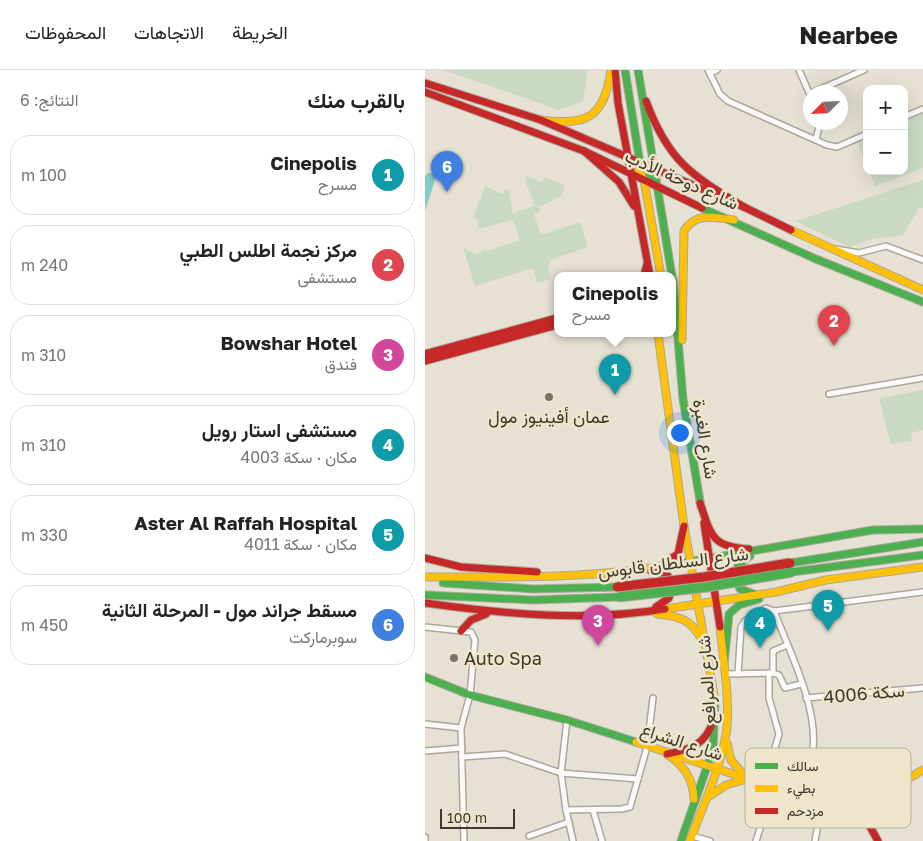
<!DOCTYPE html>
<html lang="ar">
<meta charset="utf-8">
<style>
body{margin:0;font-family:"Golos Text",Vazirmatn,sans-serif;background:#f6f6f6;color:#222;direction:rtl}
.controls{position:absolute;right:15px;top:15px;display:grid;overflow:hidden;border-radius:10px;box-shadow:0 5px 20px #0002}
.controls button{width:45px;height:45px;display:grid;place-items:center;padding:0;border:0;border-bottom:1px solid #e0e0e0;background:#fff;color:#222;font:25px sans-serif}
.compass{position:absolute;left:378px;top:15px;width:45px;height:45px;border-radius:50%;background:#fff;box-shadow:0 5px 20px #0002;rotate:246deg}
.scale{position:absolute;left:15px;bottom:12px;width:75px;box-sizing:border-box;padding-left:5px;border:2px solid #3d392f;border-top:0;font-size:14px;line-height:18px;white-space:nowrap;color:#3d392f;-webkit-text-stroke:4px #eee5cb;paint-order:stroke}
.you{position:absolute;left:254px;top:362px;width:18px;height:18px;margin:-12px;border:4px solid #fff;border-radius:50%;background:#1a73e8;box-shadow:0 0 0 8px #1a73e833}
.badge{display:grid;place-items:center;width:32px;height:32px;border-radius:50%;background:#787468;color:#fff;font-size:16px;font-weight:700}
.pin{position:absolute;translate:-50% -41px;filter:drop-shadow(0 1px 2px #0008)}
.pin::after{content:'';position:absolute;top:26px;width:18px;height:15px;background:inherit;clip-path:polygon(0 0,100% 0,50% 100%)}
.popup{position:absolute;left:129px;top:202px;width:122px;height:65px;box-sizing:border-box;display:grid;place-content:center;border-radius:10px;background:#fff;filter:drop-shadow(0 1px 4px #0005);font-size:16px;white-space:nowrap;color:#767676}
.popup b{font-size:19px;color:#222}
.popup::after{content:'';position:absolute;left:50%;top:100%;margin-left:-10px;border:10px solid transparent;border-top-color:#fff}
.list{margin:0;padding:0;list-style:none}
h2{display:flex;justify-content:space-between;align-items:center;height:65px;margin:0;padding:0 20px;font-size:21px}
h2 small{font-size:16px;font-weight:400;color:#767676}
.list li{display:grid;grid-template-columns:32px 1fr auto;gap:15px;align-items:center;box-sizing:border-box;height:80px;margin:0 10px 10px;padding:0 10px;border:1px solid #e0e0e0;border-radius:20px}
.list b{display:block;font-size:19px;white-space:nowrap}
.list p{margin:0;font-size:16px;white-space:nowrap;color:#767676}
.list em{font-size:16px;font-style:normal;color:#767676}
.map{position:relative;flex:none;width:498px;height:771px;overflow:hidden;direction:ltr}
header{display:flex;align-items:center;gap:30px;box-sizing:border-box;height:70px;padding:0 25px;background:#fff;border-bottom:1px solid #e0e0e0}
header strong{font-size:24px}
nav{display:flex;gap:28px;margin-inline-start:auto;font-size:18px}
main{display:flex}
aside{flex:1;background:#fff}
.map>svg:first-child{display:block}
.green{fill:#cadac2}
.water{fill:#88cac8}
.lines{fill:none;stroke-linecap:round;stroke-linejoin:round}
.street-casing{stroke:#aca79d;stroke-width:8}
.fast-casing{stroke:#aca79d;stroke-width:9}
.slow-casing{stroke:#aca79d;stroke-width:9}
.jam-casing{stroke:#aca79d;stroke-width:9}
.street{stroke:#fbfaf8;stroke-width:5}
.fast{stroke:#4caf50;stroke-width:7}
.slow{stroke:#ffc107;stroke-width:7}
.jam{stroke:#c62828;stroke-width:7}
.fast-bridge-casing{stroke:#aca79d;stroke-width:11;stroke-linecap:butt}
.jam-bridge-casing{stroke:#aca79d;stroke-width:11;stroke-linecap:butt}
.fast-bridge{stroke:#4caf50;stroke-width:9}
.jam-bridge{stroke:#c62828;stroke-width:9}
.poi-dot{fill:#787468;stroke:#eee5cb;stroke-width:2}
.labels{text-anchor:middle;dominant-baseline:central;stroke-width:5;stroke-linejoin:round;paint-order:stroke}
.street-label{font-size:18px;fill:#3d392f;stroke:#eee5cb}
.poi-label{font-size:18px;fill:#3d392f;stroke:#eee5cb}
.key{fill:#eee5cb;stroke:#b9b19c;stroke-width:1}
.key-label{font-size:14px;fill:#3d392f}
</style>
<header>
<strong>Nearbee</strong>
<nav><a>الخريطة</a><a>الاتجاهات</a><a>المحفوظات</a></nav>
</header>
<main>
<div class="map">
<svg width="498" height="771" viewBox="0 0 498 771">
<rect width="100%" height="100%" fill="#e6e1d3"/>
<g class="green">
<polygon points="19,0 163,0 158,31 134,40"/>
<polygon points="498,43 498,98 450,116 444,101 479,101 479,51"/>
<polygon points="442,68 442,96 432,72"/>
<polygon points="102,106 117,112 119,107 140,115 137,126 114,137 115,142 109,144 116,165 155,152 163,177 125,190 123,199 126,209 112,213 108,198 50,216 38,178 52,184 61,179 62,181 95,170 88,150 52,159 53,150 48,148 60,116 78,124 80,119 84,121 88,144 110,135 100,111"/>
<polygon points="498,110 498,138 494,138 478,165 447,169 424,177 371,151"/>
<polygon points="498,320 498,360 486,363 487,371 466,374 454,328"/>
</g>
<polygon class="water" points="3,103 9,103 11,107 0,141 0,106"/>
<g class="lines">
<g class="street-casing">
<g id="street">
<polyline points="283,0 295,24 303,31 402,75 412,77 442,64"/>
<polyline points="374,0 386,27"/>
<polyline points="285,3 292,0"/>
<polyline points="389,22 439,0"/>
<polyline points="479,47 498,39"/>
<polyline points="391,70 395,52"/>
<polyline points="411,179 434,183 461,176 498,190"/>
<polyline points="404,324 498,308"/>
<path d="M349,541c15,39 44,96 39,138 -2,17 -7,33 -13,49"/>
<polyline points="0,557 46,562 50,570 45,625 36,658 39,771"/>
<polyline points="348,603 348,581 362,575"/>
<polyline points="300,604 348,603 354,605 360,618 376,614"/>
<polyline points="313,604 316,557 320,551 341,538 349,541 498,522"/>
<polyline points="381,628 498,618"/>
<polyline points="142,650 136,703 141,740 148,771"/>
<polyline points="0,654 36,658"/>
<polyline points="0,681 37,678"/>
<polyline points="37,687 80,684 136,703 213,709"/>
<polyline points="339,715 354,664 344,628 344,603"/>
<polyline points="141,740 196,739 205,737 222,677 228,628"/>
<polyline points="168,740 177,771"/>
<polyline points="104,766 144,752"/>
<polyline points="267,766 285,771"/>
<polyline points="0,767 0,771"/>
<polyline points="331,771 348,718"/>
<polyline points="390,771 396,736"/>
</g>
</g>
<g class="fast-casing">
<g id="fast">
<polyline points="200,0 215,93 222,107 232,117"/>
<polyline points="213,0 247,206"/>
<polyline points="277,138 391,189 498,232"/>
<polyline points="248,210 258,329 276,437"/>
<polyline points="325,486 313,495 311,509 315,519 329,524"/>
<polyline points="365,493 498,472"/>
<polyline points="246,495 448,460 498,459"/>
<polyline points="367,502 498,485"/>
<polyline points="18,513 108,519 192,517"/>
<polyline points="0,525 108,530 194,527"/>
<polyline points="299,594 304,544 314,535 334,529"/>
<polyline points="0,607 45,625 142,650 211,672"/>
<polyline points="256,771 288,680 290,630"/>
</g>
</g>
<g class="slow-casing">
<g id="slow">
<path d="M116,50c46,6 63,-2 70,-50"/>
<polyline points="203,87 213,97 219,110 236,206"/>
<polyline points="366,160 498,220"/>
<polyline points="233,264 259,456 290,630"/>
<path d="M257,270l2,-109c12,-19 30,-14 50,-11"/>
<path d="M0,507c82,0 165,2 246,-12"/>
<polyline points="240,539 351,522 401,510 498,497"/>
<path d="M232,544c32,3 36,9 51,37"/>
<polyline points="211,672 341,715 396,736 434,737 498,700"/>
<path d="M242,684c17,12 26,24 27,45"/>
<polyline points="283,727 301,715 322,709 306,690 302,673"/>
<path d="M265,771c13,-35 29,-69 36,-106 5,-29 -3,-78 -6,-108"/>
</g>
</g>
<g class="jam-casing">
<g id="jam">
<polyline points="190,0 193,33 225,206"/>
<polyline points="0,13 116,50 319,137 366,160"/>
<polyline points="0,22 159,81 277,138"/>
<path d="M221,31c22,60 45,74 98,106"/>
<polyline points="159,81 194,112 209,136"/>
<polyline points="219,206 222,194"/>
<polyline points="0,284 132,248"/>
<polyline points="0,291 132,255"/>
<path d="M275,433c11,32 11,44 49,46"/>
<polyline points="279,453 295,557"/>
<polyline points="0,488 36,497 112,502"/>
<polyline points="238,494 253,484 259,456"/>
<polyline points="226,501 243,506 248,516 244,528 231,537"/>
<path d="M0,533c78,11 162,19 240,6"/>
<polyline points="36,561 46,550 61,544"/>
<path d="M242,684c22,-4 39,-9 46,-33"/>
<polyline points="434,737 453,771"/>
</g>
</g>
<use href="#street" class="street"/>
<use href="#fast" class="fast"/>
<use href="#slow" class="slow"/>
<use href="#jam" class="jam"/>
<g class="fast-bridge-casing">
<polyline id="fast-bridge" points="194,527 282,517 367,502"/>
</g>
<g class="jam-bridge-casing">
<polyline id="jam-bridge" points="192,517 279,507 365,493"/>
</g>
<use href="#fast-bridge" class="fast-bridge"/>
<use href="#jam-bridge" class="jam-bridge"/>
</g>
<g class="poi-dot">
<circle cx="124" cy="327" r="5"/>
<circle cx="29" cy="588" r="5"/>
</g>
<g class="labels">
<g class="street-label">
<text transform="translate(257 109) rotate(24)">شارع دوحة الأدب</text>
<text transform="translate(281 369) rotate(81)">شارع الغبرة</text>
<text transform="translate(248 492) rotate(-7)">شارع السلطان قابوس</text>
<text transform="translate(281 610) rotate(-94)">شارع المرافع</text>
<text transform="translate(439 623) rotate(-5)">سكة 4006</text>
<text transform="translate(257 671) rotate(18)">شارع الشراع</text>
</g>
<g class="poi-label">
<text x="124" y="346">عمان أفينيوز مول</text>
<text x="39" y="588" text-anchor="start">Auto Spa</text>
</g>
</g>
<rect x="320" y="678" width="166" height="80" rx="8" class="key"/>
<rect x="330" y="693" width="23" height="6" fill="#4caf50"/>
<rect x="330" y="715" width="23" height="7" fill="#ffc107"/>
<rect x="330" y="738" width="23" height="6" fill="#c62828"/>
<g class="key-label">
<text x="362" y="701">سالك</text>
<text x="362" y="723">بطيء</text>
<text x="362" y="746">مزدحم</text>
</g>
</svg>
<div class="controls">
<button>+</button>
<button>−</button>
</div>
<svg class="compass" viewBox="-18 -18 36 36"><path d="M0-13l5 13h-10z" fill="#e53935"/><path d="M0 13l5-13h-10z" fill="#767676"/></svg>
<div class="scale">100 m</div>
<div class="you"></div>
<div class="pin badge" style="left:190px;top:325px;background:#0f9aa8">1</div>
<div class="popup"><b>Cinepolis</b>مسرح</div>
<div class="pin badge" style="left:409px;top:276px;background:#e0444e">2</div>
<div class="pin badge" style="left:173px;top:576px;background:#d1479c">3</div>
<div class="pin badge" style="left:335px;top:578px;background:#0f9aa8">4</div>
<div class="pin badge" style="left:403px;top:561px;background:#0f9aa8">5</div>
<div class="pin badge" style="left:22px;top:122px;background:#3f7fe0">6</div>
</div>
<aside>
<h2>بالقرب منك<small>النتائج: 6</small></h2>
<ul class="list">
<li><span class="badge" style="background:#0f9aa8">1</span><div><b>Cinepolis</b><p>مسرح</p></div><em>100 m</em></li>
<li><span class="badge" style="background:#e0444e">2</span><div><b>مركز نجمة اطلس الطبي</b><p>مستشفى</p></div><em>240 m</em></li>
<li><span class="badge" style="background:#d1479c">3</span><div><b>Bowshar Hotel</b><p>فندق</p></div><em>310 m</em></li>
<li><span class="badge" style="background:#0f9aa8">4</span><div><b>مستشفى استار رويل</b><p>مكان · سكة 4003</p></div><em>310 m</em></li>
<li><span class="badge" style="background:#0f9aa8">5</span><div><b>Aster Al Raffah Hospital</b><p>مكان · سكة 4011</p></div><em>330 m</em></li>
<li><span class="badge" style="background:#3f7fe0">6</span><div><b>مسقط جراند مول - المرحلة الثانية</b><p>سوبرماركت</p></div><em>450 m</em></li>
</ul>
</aside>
</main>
